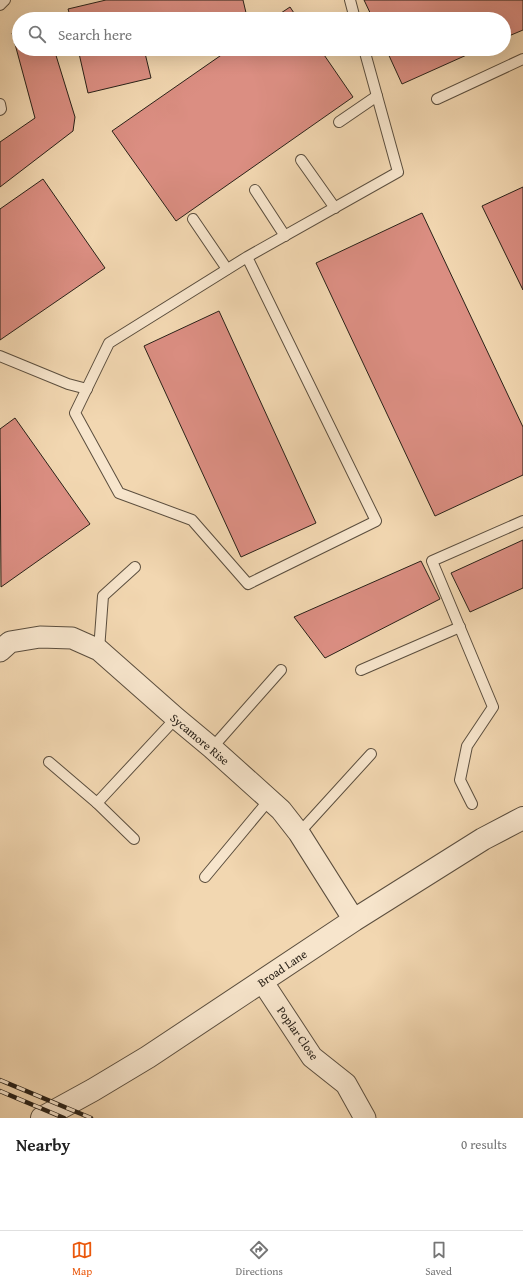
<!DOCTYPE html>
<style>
body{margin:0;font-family:"Gentium Book Plus",serif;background:#f2f2f2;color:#222}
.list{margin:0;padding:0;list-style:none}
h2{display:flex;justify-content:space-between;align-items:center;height:52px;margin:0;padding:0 16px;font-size:17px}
h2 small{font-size:13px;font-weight:400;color:#767676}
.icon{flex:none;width:22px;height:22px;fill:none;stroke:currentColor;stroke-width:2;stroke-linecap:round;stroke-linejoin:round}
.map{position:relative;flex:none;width:523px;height:1118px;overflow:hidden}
.search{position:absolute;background:#fff;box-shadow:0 4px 16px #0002;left:12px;right:12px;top:12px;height:44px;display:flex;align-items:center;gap:10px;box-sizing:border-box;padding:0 14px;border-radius:22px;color:#767676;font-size:15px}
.sheet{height:112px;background:#fff}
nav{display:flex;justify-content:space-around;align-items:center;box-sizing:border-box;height:56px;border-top:1px solid #e0e0e0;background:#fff;font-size:11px;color:#767676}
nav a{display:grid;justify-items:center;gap:2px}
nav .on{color:#ea580c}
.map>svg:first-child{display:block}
.building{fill:#db8e82;stroke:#292118}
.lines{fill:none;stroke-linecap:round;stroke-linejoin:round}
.service-casing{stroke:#5b4e3e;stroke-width:12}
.minor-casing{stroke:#5b4e3e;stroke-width:23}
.tertiary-casing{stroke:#5b4e3e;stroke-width:24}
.service{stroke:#f7e5cc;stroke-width:10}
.minor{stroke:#f7e5cc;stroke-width:21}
.tertiary{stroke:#f7e5cc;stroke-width:22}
.rail-casing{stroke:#292118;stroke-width:4.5}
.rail{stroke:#f7e5cc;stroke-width:3;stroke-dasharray:9;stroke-linecap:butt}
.labels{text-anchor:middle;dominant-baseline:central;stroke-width:3.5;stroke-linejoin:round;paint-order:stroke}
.street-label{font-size:12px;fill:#292118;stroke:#f7e5cc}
</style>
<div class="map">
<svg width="523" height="1118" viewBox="0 0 523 1118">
<rect width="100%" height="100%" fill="#f2d7b1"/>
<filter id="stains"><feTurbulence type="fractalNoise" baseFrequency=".005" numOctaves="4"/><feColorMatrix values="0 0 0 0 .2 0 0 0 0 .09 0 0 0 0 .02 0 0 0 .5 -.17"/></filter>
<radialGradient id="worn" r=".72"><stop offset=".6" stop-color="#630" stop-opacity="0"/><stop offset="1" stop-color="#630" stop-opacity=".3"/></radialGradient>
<g class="building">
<polygon points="106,0 243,0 247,17 240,19 71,19 68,9"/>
<polygon points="364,0 523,0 523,30 504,38 504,19 373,19"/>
<polygon points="290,7 298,19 272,19"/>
<polygon points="19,31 19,49 54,49 75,117 73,131 0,187 0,142 35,118 12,33"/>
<polygon points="78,49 144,49 151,78 88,93"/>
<polygon points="230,49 320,49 353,97 176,221 112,131"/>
<polygon points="386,49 480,49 402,84"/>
<polygon points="43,179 105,268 0,340 0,209"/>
<polygon points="523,187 523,290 482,206"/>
<polygon points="422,213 523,427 523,475 435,516 316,263"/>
<polygon points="219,311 316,523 241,557 144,346"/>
<polygon points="15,418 90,524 1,587 0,429"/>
<polygon points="523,540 523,588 470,612 451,573"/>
<polygon points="421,561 440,599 325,658 294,617"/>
</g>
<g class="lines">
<g class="service-casing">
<g id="service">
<polyline points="350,0 355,19"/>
<polyline points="0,5 5,0"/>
<polyline points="437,99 523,59"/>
<polyline points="0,104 1,109 0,110"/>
<polyline points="339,122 377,96"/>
<polyline points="301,160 335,208"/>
<polyline points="255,190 285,236"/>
<polyline points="193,219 227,269"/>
<polyline points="247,257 376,521 248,584 192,520 119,493 75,413 109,343 247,257 398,172 364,49"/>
<polyline points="0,356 68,384 87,389"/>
<polyline points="99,650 103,596 135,567"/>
<polyline points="361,670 460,627"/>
<polyline points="212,748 281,670"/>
<polyline points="49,762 97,803 176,718"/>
<polyline points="97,803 134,839"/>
<polyline points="472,804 460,780 467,746 493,707 432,561 523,521"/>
<polyline points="299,833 371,754"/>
<polyline points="205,877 269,800"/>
</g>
</g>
<g class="minor-casing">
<g id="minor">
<polyline points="0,651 10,642 40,637 72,638 99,650 176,718 212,748 281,810 299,833 354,920"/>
<polyline points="262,981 312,1057 346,1084 365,1118"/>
</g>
</g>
<g class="tertiary-casing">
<polyline id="tertiary" points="42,1118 93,1090 148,1057 354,920 483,839 523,818"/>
</g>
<use href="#service" class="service"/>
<use href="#minor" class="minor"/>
<use href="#tertiary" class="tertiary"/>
<g class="rail-casing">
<g id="rail">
<polyline points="0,1080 91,1118"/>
<polyline points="0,1091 64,1118"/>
</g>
</g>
<use href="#rail" class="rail"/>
</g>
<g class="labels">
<g class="street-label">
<text transform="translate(200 739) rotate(40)">Sycamore Rise</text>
<text transform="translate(282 968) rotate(-34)">Broad Lane</text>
<text transform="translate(298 1033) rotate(55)">Poplar Close</text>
</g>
</g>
<rect width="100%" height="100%" filter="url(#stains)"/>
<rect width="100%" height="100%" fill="url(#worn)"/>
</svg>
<div class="search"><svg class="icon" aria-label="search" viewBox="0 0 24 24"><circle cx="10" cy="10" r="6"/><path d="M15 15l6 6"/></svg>Search here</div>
</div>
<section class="sheet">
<h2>Nearby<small>0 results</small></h2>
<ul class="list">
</ul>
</section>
<nav>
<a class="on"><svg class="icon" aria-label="map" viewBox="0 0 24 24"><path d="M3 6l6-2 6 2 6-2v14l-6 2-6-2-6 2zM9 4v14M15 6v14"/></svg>Map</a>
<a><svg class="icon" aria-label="directions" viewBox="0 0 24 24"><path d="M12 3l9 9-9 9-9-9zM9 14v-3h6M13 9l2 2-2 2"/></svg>Directions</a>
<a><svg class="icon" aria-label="saved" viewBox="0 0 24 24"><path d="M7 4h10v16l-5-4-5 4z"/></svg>Saved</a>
</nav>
